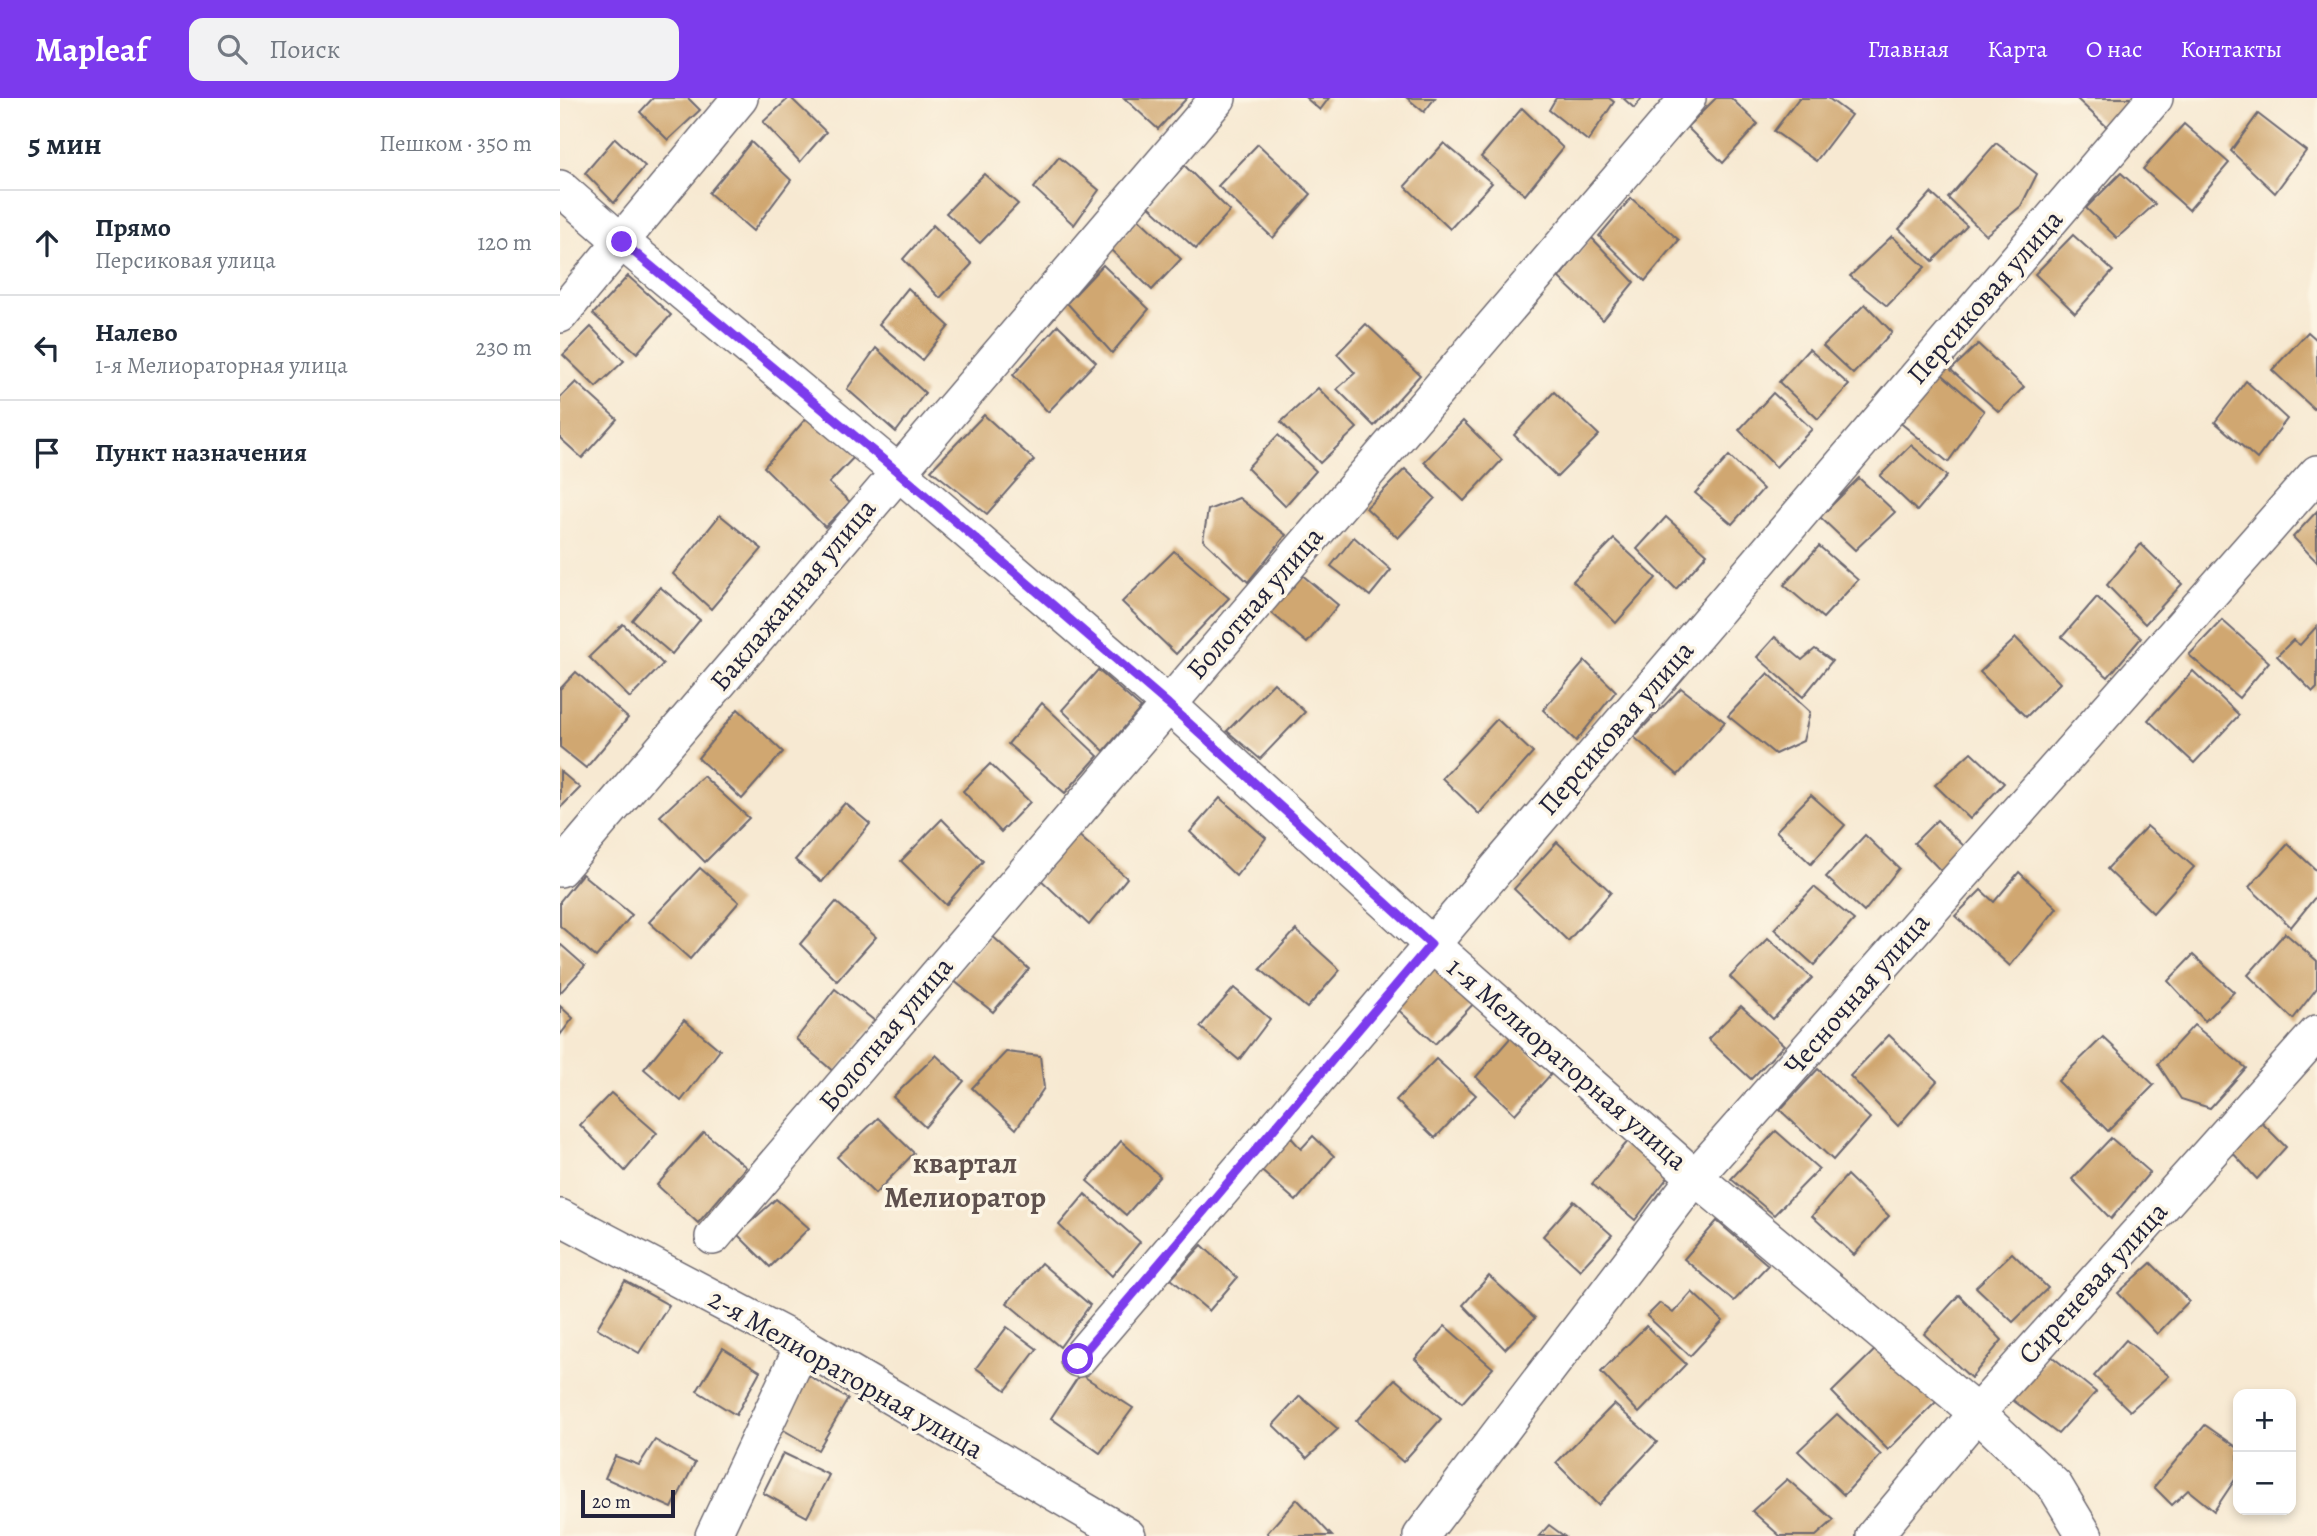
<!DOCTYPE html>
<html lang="ru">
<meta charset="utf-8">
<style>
body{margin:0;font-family:Alegreya,serif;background:#f2f2f3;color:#1f2937}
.controls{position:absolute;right:21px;bottom:21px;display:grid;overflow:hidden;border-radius:14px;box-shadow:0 4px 10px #0003}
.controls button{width:63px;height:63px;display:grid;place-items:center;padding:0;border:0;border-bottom:2px solid #e0e1e3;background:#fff;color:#1f2937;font:35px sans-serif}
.scale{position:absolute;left:21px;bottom:18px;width:94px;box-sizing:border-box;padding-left:7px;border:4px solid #22223b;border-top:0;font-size:19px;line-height:24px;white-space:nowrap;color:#22223b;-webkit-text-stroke:5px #fcf5e5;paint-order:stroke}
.stop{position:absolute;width:21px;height:21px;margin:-16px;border:5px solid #7c3aed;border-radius:50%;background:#fff}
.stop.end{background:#7c3aed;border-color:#fff;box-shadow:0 2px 7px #0008}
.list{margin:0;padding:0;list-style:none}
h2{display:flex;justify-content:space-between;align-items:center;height:91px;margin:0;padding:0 28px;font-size:30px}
h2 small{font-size:23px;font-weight:400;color:#747a83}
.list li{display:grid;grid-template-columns:46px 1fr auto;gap:21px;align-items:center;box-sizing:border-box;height:105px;padding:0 28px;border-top:2px solid #e0e1e3}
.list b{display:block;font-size:26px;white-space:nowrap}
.list p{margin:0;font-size:23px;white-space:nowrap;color:#747a83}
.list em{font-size:23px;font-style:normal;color:#747a83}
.icon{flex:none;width:38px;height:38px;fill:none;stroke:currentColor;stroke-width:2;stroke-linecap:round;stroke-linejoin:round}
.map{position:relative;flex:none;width:1757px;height:1438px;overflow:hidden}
header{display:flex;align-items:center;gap:42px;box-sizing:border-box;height:98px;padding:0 35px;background:#7c3aed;color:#fff}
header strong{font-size:33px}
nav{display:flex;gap:38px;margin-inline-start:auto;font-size:24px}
.search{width:490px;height:63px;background:#f2f2f3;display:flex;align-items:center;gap:18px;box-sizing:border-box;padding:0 24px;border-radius:14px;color:#747a83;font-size:26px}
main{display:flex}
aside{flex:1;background:#fff}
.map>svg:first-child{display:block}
.building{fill:#d0a771}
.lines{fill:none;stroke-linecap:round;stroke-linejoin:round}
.street-casing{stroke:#6d6870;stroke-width:38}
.street{stroke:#fff;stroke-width:35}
.route{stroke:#7c3aed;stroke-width:9}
.labels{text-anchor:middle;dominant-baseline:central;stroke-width:7;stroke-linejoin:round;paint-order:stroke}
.street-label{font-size:28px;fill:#22223b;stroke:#fcf5e5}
.neighbourhood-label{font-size:30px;font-weight:bold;fill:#5f514e;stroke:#fcf5e5}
</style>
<header>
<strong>Mapleaf</strong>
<div class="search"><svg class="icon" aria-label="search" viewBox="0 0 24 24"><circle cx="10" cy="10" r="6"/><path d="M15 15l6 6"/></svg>Поиск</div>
<nav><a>Главная</a><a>Карта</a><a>О нас</a><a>Контакты</a></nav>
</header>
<main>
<aside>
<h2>5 мин<small>Пешком · 350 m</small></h2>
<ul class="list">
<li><svg class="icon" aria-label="ahead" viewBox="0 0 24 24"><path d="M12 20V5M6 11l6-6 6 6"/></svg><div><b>Прямо</b><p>Персиковая улица</p></div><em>120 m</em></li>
<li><svg class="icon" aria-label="left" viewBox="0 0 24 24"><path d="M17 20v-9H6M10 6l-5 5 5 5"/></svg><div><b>Налево</b><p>1-я Мелиораторная улица</p></div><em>230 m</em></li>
<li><svg class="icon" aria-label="arrive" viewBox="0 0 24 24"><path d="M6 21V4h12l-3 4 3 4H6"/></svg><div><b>Пункт назначения</b></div></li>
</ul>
</aside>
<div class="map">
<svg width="1757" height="1438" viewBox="0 0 1757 1438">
<rect width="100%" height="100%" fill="#fcf5e5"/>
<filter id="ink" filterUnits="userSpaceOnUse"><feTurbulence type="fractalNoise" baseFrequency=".0143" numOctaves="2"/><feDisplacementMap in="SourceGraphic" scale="14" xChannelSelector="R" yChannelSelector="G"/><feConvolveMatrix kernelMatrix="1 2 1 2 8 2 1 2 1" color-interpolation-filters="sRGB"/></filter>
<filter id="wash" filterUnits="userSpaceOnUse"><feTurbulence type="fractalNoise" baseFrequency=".00686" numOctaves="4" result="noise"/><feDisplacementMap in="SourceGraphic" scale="28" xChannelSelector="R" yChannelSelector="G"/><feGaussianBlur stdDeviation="1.57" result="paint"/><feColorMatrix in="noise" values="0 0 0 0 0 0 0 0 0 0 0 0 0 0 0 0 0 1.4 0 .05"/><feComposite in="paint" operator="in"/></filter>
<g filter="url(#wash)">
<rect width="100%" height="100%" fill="#f7e9d2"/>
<g id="blocks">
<g class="building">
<polygon points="93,0 128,0 140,12 108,42 80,14"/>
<polygon points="229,0 231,0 266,34 240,64 203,24"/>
<polygon points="564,0 627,0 598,31"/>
<polygon points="746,0 769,0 760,12"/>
<polygon points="847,0 875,0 864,14"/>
<polygon points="996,0 1049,0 1054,4 1028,43 989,12"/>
<polygon points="1063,0 1082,0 1074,10"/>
<polygon points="1156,0 1171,0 1198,26 1163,65 1127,29"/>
<polygon points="1239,0 1268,0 1291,17 1256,63 1214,33"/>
<polygon points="1516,0 1574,0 1547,29"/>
<polygon points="962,10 1003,50 965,97 921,59"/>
<polygon points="1698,16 1746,53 1715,95 1671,53"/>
<polygon points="1624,26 1669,65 1629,112 1583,71"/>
<polygon points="55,40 85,68 54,105 25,75"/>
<polygon points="191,44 231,82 193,133 149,95"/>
<polygon points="884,45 932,85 890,131 845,88"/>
<polygon points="1436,45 1477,76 1461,108 1426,137 1388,100"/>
<polygon points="698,46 751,96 713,140 658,88"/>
<polygon points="499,59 539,92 514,127 474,90"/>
<polygon points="624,67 670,113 636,151 588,107"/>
<polygon points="1561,75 1595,106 1557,140 1526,110"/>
<polygon points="424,76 458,106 420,145 386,115"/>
<polygon points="1371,95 1407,128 1373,163 1339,131"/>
<polygon points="1071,100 1119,142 1085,183 1039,138"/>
<polygon points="578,120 621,161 592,192 551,152"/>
<polygon points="373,127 412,166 380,200 343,161"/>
<polygon points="1513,137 1553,173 1515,215 1475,176"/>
<polygon points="1332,138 1365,169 1327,208 1290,178"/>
<polygon points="1031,139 1074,184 1043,222 999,180"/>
<polygon points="543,167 589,211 552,255 507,205"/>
<polygon points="68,178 111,217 77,255 33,216"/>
<polygon points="348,190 389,228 362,262 319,226"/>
<polygon points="1305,206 1332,234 1293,276 1263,248"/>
<polygon points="806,226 860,277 814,328 777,291 795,275 777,256"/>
<polygon points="498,227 536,264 488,314 453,277"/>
<polygon points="31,229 64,263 36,289 3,257"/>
<polygon points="1748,234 1757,242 1757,307 1754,311 1712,272"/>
<polygon points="1418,246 1464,289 1439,314 1391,272"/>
<polygon points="316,250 365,295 336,334 287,291"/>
<polygon points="1249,251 1289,287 1258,321 1219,284"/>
<polygon points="1377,272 1424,313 1388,364 1337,322"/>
<polygon points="1686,283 1727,321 1697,361 1655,324"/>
<polygon points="16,284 57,321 22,360 0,340 0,300"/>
<polygon points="758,290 797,330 760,365 721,324"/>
<polygon points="994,294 1039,337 997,379 954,337"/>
<polygon points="1213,295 1252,331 1216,369 1179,332"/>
<polygon points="250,316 297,356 269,385 290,404 265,429 204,369"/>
<polygon points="424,317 474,362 427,416 371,372"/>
<polygon points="903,323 942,362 904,403 864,364"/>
<polygon points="718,337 756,373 725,408 687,370"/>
<polygon points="1351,347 1387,378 1357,413 1320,378"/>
<polygon points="1169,358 1203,391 1172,426 1135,395"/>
<polygon points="845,371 875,400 838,440 806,410"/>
<polygon points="1299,380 1335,414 1295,452 1260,419"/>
<polygon points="679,400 726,437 688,484 643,442 648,412"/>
<polygon points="1757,413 1757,464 1733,439"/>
<polygon points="160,417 202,451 151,511 113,476"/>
<polygon points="1106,419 1147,456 1116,491 1077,451"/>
<polygon points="794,439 831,472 810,498 771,468"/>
<polygon points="1054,441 1096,480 1056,525 1013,483"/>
<polygon points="1581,446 1622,486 1585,526 1547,487"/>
<polygon points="1259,448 1298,482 1263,520 1224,487"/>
<polygon points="614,453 669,500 616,556 562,504"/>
<polygon points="741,476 778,507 747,545 708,512"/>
<polygon points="100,489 140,522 112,556 72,522"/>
<polygon points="1537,499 1581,540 1548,579 1502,539"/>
<polygon points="1662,522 1709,564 1679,600 1629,557"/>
<polygon points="63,526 103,566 70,600 29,559"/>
<polygon points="1757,528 1757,590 1753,594 1717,558 1733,542 1740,547"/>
<polygon points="1215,539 1242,562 1255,551 1272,563 1243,599 1197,559"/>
<polygon points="1456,540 1500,585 1466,619 1420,574"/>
<polygon points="1025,563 1056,593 1016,643 983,612"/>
<polygon points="538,572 581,610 544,653 502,612"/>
<polygon points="1633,573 1679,617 1634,665 1588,622"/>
<polygon points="16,574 68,620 26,670 0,649 0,591"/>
<polygon points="1208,575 1250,614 1243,643 1215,656 1168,618"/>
<polygon points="714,585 745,614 700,661 667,633"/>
<polygon points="1121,590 1165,624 1118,677 1074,639"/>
<polygon points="482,605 538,658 505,695 448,646"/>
<polygon points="178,611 223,654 182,701 138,660"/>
<polygon points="937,621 973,655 919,716 882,680"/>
<polygon points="1411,654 1444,685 1410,721 1375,687"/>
<polygon points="430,666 470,704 441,734 403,693"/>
<polygon points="0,673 20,690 0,710"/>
<polygon points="143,678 189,720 145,764 100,718"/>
<polygon points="1251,697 1285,727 1251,766 1216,733"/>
<polygon points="660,700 706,740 676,778 630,734"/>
<polygon points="285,705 310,726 262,784 235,762"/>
<polygon points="382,721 423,763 386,807 341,763"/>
<polygon points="1377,722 1408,752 1385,777 1354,745"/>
<polygon points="1587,728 1634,769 1593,815 1547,771"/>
<polygon points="516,735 567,780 529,827 479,780"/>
<polygon points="1305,737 1339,770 1304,814 1266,779"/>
<polygon points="997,744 1051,794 1008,843 954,791"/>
<polygon points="1728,746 1757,773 1757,797 1731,829 1689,789"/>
<polygon points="140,770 179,804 130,861 89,824"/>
<polygon points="1459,774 1497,810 1450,868 1395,818 1421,792 1434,804"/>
<polygon points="22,776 72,817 36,859 0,828 0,803"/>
<polygon points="1254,789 1294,822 1254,867 1214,831"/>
<polygon points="276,804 316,839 277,883 240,846"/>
<polygon points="736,832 780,872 747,910 700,871"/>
<polygon points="1725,835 1757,863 1757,890 1733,921 1688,877"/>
<polygon points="430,836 469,871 433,914 393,882"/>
<polygon points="1208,840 1252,880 1213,921 1170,879"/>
<polygon points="0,846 25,868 0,895"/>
<polygon points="1633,857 1674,894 1645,923 1608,883"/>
<polygon points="870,861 918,901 875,946 832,906"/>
<polygon points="674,890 710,921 679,962 640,929"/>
<polygon points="275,891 316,924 275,975 236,941"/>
<polygon points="0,908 13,920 0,937"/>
<polygon points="1181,908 1224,947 1191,981 1148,941"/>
<polygon points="124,922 160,952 121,1003 84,971"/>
<polygon points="1634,927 1686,970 1650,1010 1621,1001 1598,966"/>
<polygon points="1329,937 1377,983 1338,1028 1290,978"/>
<polygon points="952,938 992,975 955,1016 916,979"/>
<polygon points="1543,939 1594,987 1548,1033 1498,983"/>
<polygon points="446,954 480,958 484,990 456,1031 412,990"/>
<polygon points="376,957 404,983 365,1029 333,999"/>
<polygon points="876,961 916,997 875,1040 836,1002"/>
<polygon points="1258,971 1310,1020 1273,1062 1220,1012"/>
<polygon points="51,995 97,1035 65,1073 20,1027"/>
<polygon points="318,1020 354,1055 315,1096 277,1059"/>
<polygon points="1702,1025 1726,1049 1697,1081 1671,1053"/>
<polygon points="1216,1033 1259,1071 1214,1117 1171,1081"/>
<polygon points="144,1034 186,1069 138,1125 97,1087"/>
<polygon points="728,1036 741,1051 753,1038 774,1058 736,1103 697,1069"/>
<polygon points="1551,1040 1590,1074 1551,1121 1512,1081"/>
<polygon points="1069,1042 1111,1075 1075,1122 1032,1086"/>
<polygon points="561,1043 600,1078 566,1117 527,1083"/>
<polygon points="1287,1077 1329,1118 1294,1157 1252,1118"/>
<polygon points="525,1096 580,1144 552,1178 499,1127"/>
<polygon points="216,1101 249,1130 210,1169 177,1136"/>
<polygon points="1014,1103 1052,1137 1020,1172 983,1138"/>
<polygon points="1157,1123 1208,1167 1174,1203 1124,1161"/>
<polygon points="642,1147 677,1180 649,1213 611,1181"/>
<polygon points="1452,1155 1488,1190 1453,1224 1416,1189"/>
<polygon points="481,1165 530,1207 500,1249 447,1205"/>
<polygon points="1591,1165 1629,1203 1597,1236 1558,1195"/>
<polygon points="929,1178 975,1220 945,1251 903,1207"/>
<polygon points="65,1183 109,1207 79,1255 37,1230"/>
<polygon points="1132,1194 1163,1223 1130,1258 1087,1218 1100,1205 1113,1215"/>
<polygon points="1399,1197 1442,1242 1411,1280 1364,1236"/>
<polygon points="885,1228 933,1270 902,1305 855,1261"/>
<polygon points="1086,1228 1126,1266 1079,1315 1041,1274"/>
<polygon points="447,1229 477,1251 446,1292 416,1270"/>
<polygon points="1566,1242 1609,1278 1570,1313 1534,1278"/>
<polygon points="1320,1247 1377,1303 1328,1352 1272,1294"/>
<polygon points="163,1250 200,1273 176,1317 137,1293"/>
<polygon points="1490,1257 1536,1294 1498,1336 1450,1300"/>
<polygon points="244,1275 288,1301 258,1352 215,1327"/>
<polygon points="520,1276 573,1310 540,1355 491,1320"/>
<polygon points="835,1281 881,1321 843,1364 796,1323"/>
<polygon points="740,1298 778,1331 747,1360 713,1327"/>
<polygon points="1054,1306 1097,1344 1038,1407 996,1365"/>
<polygon points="1277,1316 1321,1357 1284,1397 1238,1353"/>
<polygon points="1645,1327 1678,1350 1678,1377 1654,1413 1628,1392 1612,1407 1594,1389"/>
<polygon points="95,1342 135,1365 112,1410 45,1380 55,1358 79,1367"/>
<polygon points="223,1355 269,1377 247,1419 203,1395"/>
<polygon points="1227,1381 1274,1422 1256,1438 1220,1438 1192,1413"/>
<polygon points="737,1401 772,1438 710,1438 707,1435"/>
<polygon points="989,1427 1004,1438 979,1438"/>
</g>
</g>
</g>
<g filter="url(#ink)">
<use href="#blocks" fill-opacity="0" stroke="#6d6870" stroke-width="2"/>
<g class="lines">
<g class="street-casing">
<g id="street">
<polyline points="0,90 62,144 338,374 608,606 871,846 1135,1079 1417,1315 1495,1388 1525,1438"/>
<polyline points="0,217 180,0"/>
<polyline points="0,771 658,0"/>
<polyline points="0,1119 243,1247 568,1438"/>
<polyline points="153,1139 1128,0"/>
<polyline points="518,1261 1595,0"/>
<polyline points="153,1438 243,1247"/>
<polyline points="861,1438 1135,1079 1757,375"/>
<polyline points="1314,1438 1417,1315 1757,935"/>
</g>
</g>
<use href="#street" class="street"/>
</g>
</g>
<g class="lines" filter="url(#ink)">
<polyline class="route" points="62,144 338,374 608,606 871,846 518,1261"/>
</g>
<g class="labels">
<g class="street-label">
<text transform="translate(1425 199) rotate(-49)">Персиковая улица</text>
<text transform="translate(233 497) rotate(-50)">Баклажанная улица</text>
<text transform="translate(695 505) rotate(-49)">Болотная улица</text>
<text transform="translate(1056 630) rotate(-49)">Персиковая улица</text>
<text transform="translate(1297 896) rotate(-49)">Чесночная улица</text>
<text transform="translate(326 936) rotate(-50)">Болотная улица</text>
<text transform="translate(1007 966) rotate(41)">1-я Мелиораторная улица</text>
<text transform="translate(1533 1185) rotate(-48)">Сиреневая улица</text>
<text transform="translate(286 1276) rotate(30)">2-я Мелиораторная улица</text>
</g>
<g class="neighbourhood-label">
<text x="405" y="1065">квартал<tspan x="405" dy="34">Мелиоратор</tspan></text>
</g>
</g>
</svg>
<div class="controls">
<button>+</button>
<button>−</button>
</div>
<div class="scale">20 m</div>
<div class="stop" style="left:518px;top:1261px"></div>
<div class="stop end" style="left:62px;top:144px"></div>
</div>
</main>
